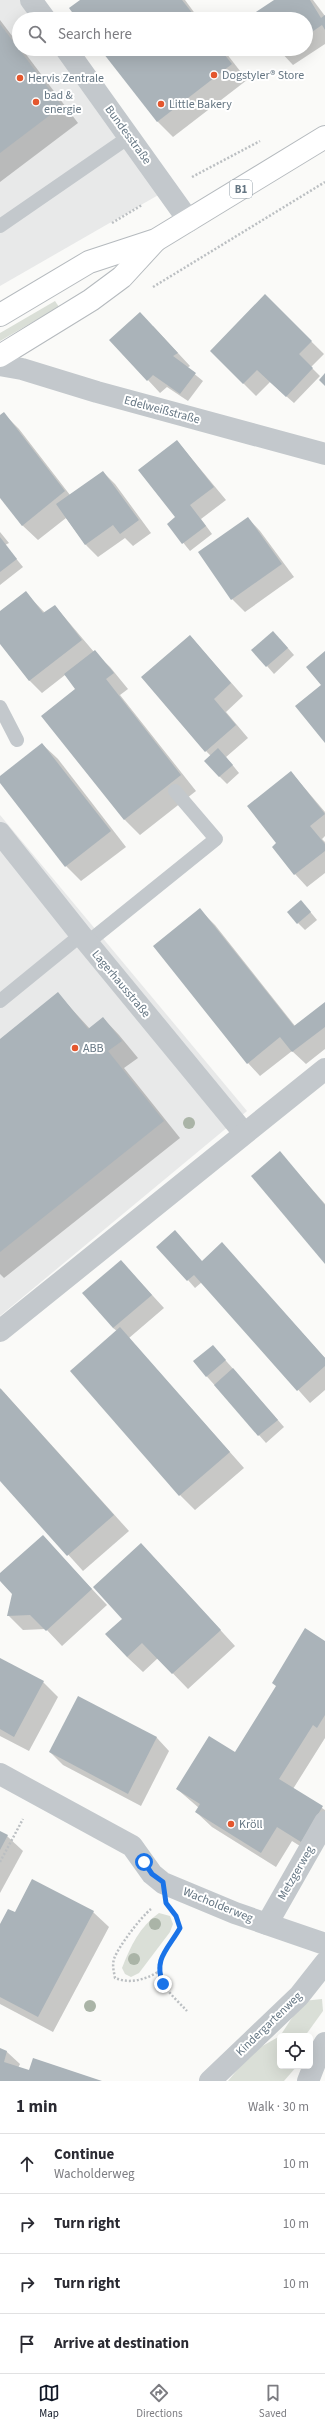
<!DOCTYPE html>
<meta charset="utf-8">
<style>
body{margin:0;font-family:"Source Sans 3",sans-serif;background:#f2f2f3;color:#2b2b33}
.controls{position:absolute;right:12px;bottom:12px;display:grid;overflow:hidden;border-radius:6px;box-shadow:0 4px 16px #0002}
.controls button{width:36px;height:36px;display:grid;place-items:center;padding:0;border:0;border-bottom:1px solid #e1e1e2;background:#fff;color:#2b2b33;font:20px sans-serif}
.stop{position:absolute;width:12px;height:12px;margin:-9px;border:3px solid #1a73e8;border-radius:50%;background:#fff}
.stop.end{background:#1a73e8;border-color:#fff;box-shadow:0 1px 4px #0008}
.list{margin:0;padding:0;list-style:none}
h2{display:flex;justify-content:space-between;align-items:center;height:52px;margin:0;padding:0 16px;font-size:17px}
h2 small{font-size:13px;font-weight:400;color:#7c7c81}
.list li{display:grid;grid-template-columns:26px 1fr auto;gap:12px;align-items:center;box-sizing:border-box;height:60px;padding:0 16px;border-top:1px solid #e1e1e2}
.list b{display:block;font-size:15px;white-space:nowrap}
.list p{margin:0;font-size:13px;white-space:nowrap;color:#7c7c81}
.list em{font-size:13px;font-style:normal;color:#7c7c81}
.icon{flex:none;width:22px;height:22px;fill:none;stroke:currentColor;stroke-width:2;stroke-linecap:round;stroke-linejoin:round}
.map{position:relative;flex:none;width:325px;height:2081px;overflow:hidden}
.search{position:absolute;background:#fff;box-shadow:0 4px 16px #0002;left:12px;right:12px;top:12px;height:44px;display:flex;align-items:center;gap:10px;box-sizing:border-box;padding:0 14px;border-radius:22px;color:#7c7c81;font-size:15px}
.sheet{height:292px;background:#fff}
nav{display:flex;justify-content:space-around;align-items:center;box-sizing:border-box;height:56px;border-top:1px solid #e1e1e2;background:#fff;font-size:11px;color:#7c7c81}
nav a{display:grid;justify-items:center;gap:2px}
nav .on{color:#111827}
.map>svg:first-child{display:block}
.built{fill:#e8e9e9}
.green{fill:#dadfd7}
.shadow{fill:#0003}
.building{fill:#aab3b9}
.lines{fill:none;stroke-linecap:round;stroke-linejoin:round}
.primary-casing{stroke:#b5babe;stroke-width:24}
.path{stroke:#bbbfc2;stroke-width:2.5;stroke-dasharray:2 2;stroke-linecap:butt}
.service{stroke:#c3c8cc;stroke-width:14}
.minor{stroke:#c3c8cc;stroke-width:22}
.tertiary{stroke:#c3c8cc;stroke-width:22}
.primary{stroke:#fff;stroke-width:22}
.tree{fill:#aab4a7}
.route{stroke:#1a73e8;stroke-width:5}
.poi-dot{fill:#e4572e;stroke:#fff;stroke-width:1.5}
.labels{text-anchor:middle;dominant-baseline:central;stroke-width:4;stroke-linejoin:round;paint-order:stroke}
.shield{fill:#fff;stroke:#939fa8;stroke-width:1}
.shield-label{font-size:11px;font-weight:bold;fill:#657683}
.poi-label{font-size:12px;fill:#657683;stroke:#fff;text-anchor:start}
.street-label{font-size:12px;fill:#657683;stroke:#fff}
</style>
<div class="map">
<svg width="325" height="2081" viewBox="0 0 325 2081">
<rect width="100%" height="100%" fill="#fafaf8"/>
<g class="built">
<polygon points="0,0 20,0 35,19 19,19 19,49 58,49 167,190 0,286"/>
<polygon points="0,815 247,1111 0,1316"/>
</g>
<g class="green">
<polygon points="55,301 59,307 0,341 0,333"/>
<path d="M159,1913l11,3 3,8 -3,8 -31,41 -8,4 -6,-3 -3,-6c8,-21 18,-42 37,-55z"/>
<polygon points="322,1999 323,2011 305,2036 280,2036 303,2001"/>
<polygon points="280,2036 280,2066 297,2066 284,2081 228,2081 252,2052"/>
</g>
<g class="shadow">
<polygon points="82,0 185,0 199,19 79,19"/>
<polygon points="276,0 313,0 325,16 325,44 293,65 278,49 306,49 306,19 258,19"/>
<polygon points="0,20 19,45 19,49 22,49 78,123 0,182"/>
<polygon points="102,49 223,49 247,80 173,137 158,122"/>
<polygon points="265,296 324,354 311,367 320,376 294,403 270,382 256,396 211,351"/>
<polygon points="153,326 190,366 187,368 203,381 188,401 167,387 160,393 148,380"/>
<polygon points="3,413 19,429 70,495 103,472 115,484 151,533 133,546 125,538 98,557 86,545 66,518 38,540 22,525 0,496 0,416"/>
<polygon points="177,441 226,500 201,519 212,534 190,551 168,524 176,517"/>
<polygon points="248,518 260,531 294,577 245,612 232,599"/>
<polygon points="0,532 9,543 5,545 23,567 0,585"/>
<polygon points="26,593 45,613 55,606 94,652 110,667 128,689 120,695 196,791 140,835 125,820 43,716 77,689 65,675 42,693 29,680 0,642 0,612"/>
<polygon points="190,636 243,696 226,712 248,738 226,757 239,773 227,784 219,776 211,756 206,751"/>
<polygon points="280,639 294,655 274,674 267,666"/>
<polygon points="42,744 58,759 126,847 81,881 66,866 0,782 0,777"/>
<polygon points="291,772 325,812 325,836 322,839 325,842 325,873 307,887 295,874"/>
<polygon points="308,909 317,920 305,930 298,923"/>
<polygon points="200,910 215,925 295,1026 325,1004 325,1049 306,1064 292,1051 260,1076 248,1063"/>
<polygon points="58,994 90,1029 103,1018 119,1035 138,1058 124,1068 180,1138 4,1278 0,1274 0,1040"/>
<polygon points="280,1153 325,1204 325,1262"/>
<polygon points="222,1244 325,1358 325,1390 310,1403 202,1282 195,1288 188,1280 202,1262"/>
<polygon points="121,1261 164,1308 129,1338 244,1468 195,1510 180,1495 117,1331 113,1328"/>
<polygon points="220,1354 284,1427 266,1443 194,1362"/>
<polygon points="1,1389 129,1531 83,1571 0,1479"/>
<polygon points="43,1537 107,1605 62,1646 46,1629 23,1630 8,1615 13,1594 0,1580 0,1574"/>
<polygon points="156,1560 235,1646 188,1689 158,1658 143,1672 127,1657 124,1619"/>
<polygon points="325,1642 325,1738 293,1789 325,1810 325,1843 316,1856 292,1841 276,1867 212,1827 196,1812 199,1808 177,1789 238,1755"/>
<polygon points="0,1659 43,1682 58,1697 29,1751 0,1736"/>
<polygon points="79,1698 157,1738 169,1751 141,1806 63,1765 50,1752"/>
<polygon points="0,1832 7,1836 23,1851 0,1893"/>
<polygon points="93,1912 109,1927 53,2032 0,2004 0,1926 15,1913"/>
<polygon points="0,2049 7,2052 20,2064 18,2068 28,2071 99,2081 0,2081"/>
</g>
<g class="building">
<polygon points="80,0 182,0 197,19 77,19 69,8"/>
<polygon points="274,0 310,0 321,18 325,15 325,30 322,25 306,36 306,19 257,19 253,14"/>
<polygon points="0,24 62,106 0,153"/>
<polygon points="100,49 220,49 232,64 157,122"/>
<polygon points="276,49 286,49 279,53"/>
<polygon points="265,294 312,341 299,354 313,368 286,397 257,370 243,384 210,351"/>
<polygon points="140,312 178,353 173,356 196,373 180,394 153,375 147,381 109,340"/>
<polygon points="325,373 325,386 319,380"/>
<polygon points="4,412 65,491 22,526 0,498 0,415"/>
<polygon points="177,440 214,487 190,505 206,526 182,544 167,524 175,517 138,470"/>
<polygon points="103,471 139,520 120,534 113,525 85,545 56,504"/>
<polygon points="248,517 282,564 231,600 198,552"/>
<polygon points="0,537 17,559 0,572"/>
<polygon points="26,591 43,613 55,605 82,640 29,681 0,644 0,611"/>
<polygon points="273,631 288,648 266,667 251,650"/>
<polygon points="190,635 231,683 214,699 236,725 205,752 141,677"/>
<polygon points="95,650 114,673 106,679 181,775 124,820 41,716 75,689 64,674"/>
<polygon points="325,651 325,743 295,706 321,685 306,667"/>
<polygon points="42,743 111,831 65,867 0,783 0,776"/>
<polygon points="218,748 233,765 219,777 204,761"/>
<polygon points="291,771 325,814 310,826 325,844 325,851 294,875 272,847 276,843 247,806"/>
<polygon points="301,900 311,912 297,924 287,912"/>
<polygon points="200,908 294,1026 325,1002 325,1027 292,1052 280,1037 247,1064 153,946"/>
<polygon points="58,992 88,1029 103,1017 122,1041 108,1051 164,1121 0,1252 0,1039"/>
<polygon points="280,1151 325,1205 325,1264 251,1176"/>
<polygon points="175,1230 202,1261 222,1242 325,1358 325,1366 297,1391 194,1275 187,1281 156,1247"/>
<polygon points="121,1260 152,1295 113,1328 82,1293"/>
<polygon points="120,1327 230,1452 179,1496 70,1371"/>
<polygon points="213,1345 226,1360 206,1377 193,1361"/>
<polygon points="233,1368 278,1420 258,1436 214,1385"/>
<polygon points="0,1388 114,1515 67,1556 0,1481"/>
<polygon points="43,1535 92,1589 46,1631 30,1615 7,1616 12,1594 0,1581 0,1573"/>
<polygon points="141,1543 221,1630 172,1674 142,1643 127,1657 105,1634 122,1619 93,1587"/>
<polygon points="305,1628 325,1641 325,1715 317,1728 313,1725 279,1779 323,1806 301,1842 277,1827 261,1853 195,1812 200,1804 176,1789 209,1736 235,1752 276,1686 272,1683"/>
<polygon points="0,1658 44,1681 14,1737 0,1729"/>
<polygon points="78,1696 157,1737 128,1794 49,1752"/>
<polygon points="0,1831 8,1835 0,1850"/>
<polygon points="32,1879 94,1911 38,2017 0,1997 0,1924 8,1909 15,1912"/>
<polygon points="0,2048 7,2051 4,2062 29,2070 33,2058 102,2081 0,2081"/>
</g>
<g class="lines">
<g class="primary-casing">
<g id="primary">
<polyline points="0,315 89,262 156,240 325,137"/>
<polyline points="0,356 91,300 122,277 155,241"/>
</g>
</g>
<g class="path">
<polyline points="192,177 260,141"/>
<polyline points="112,223 142,205"/>
<polyline points="153,287 325,182"/>
<polyline points="0,1862 23,1819"/>
<path d="M151,1909c-10,8 -33,38 -37,50 -2,7 0,13 1,19 15,6 29,2 43,-6"/>
<path d="M178,1921l2,7c-5,9 -11,17 -17,26 -14,23 10,42 24,57"/>
</g>
<g class="service">
<polyline points="0,226 129,137"/>
<polyline points="0,707 17,740"/>
<polyline points="87,943 216,839 175,791"/>
<polyline points="0,1001 81,935"/>
</g>
<g class="minor">
<polyline points="31,0 45,19"/>
<polyline points="66,49 189,221"/>
<polyline points="0,833 81,935 244,1133"/>
<polyline points="0,1331 325,1069"/>
<polyline points="0,1774 132,1846 152,1874 163,1883 235,1913 325,1944"/>
<polyline points="267,1924 325,1822"/>
<polyline points="210,2081 299,1996 325,1963"/>
</g>
<g class="tertiary">
<polyline points="0,365 22,369 97,392 325,454"/>
<polyline points="308,2081 319,2053 325,2043"/>
</g>
<use href="#primary" class="primary"/>
</g>
<g class="tree">
<circle cx="189" cy="1123" r="6"/>
<circle cx="155" cy="1924" r="6"/>
<circle cx="134" cy="1959" r="6"/>
<circle cx="90" cy="2006" r="6"/>
</g>
<g class="lines">
<path class="route" d="M144,1862l8,12 11,8 3,21 10,13 4,12c-12,21 -27,31 -17,56"/>
</g>
<g class="poi-dot">
<circle cx="214" cy="75" r="4"/>
<circle cx="20" cy="78" r="4"/>
<circle cx="36" cy="102" r="4"/>
<circle cx="161" cy="104" r="4"/>
<circle cx="75" cy="1048" r="4"/>
<circle cx="231" cy="1824" r="4"/>
</g>
<g class="labels">
<rect class="shield" x="230" y="180" width="22" height="18" rx="3"/>
<g class="shield-label">
<text x="241" y="189">B1</text>
</g>
<g class="poi-label">
<text x="222" y="75">Dogstyler® Store</text>
<text x="28" y="78">Hervis Zentrale</text>
<text x="44" y="95">bad &amp;<tspan x="44" dy="14">energie</tspan></text>
<text x="169" y="104">Little Bakery</text>
<text x="83" y="1048">ABB</text>
<text x="239" y="1824">Kröll</text>
</g>
<g class="street-label">
<text transform="translate(128 135) rotate(54)">Bundesstraße</text>
<text transform="translate(162 410) rotate(15)">Edelweißstraße</text>
<text transform="translate(121 984) rotate(50)">Lagerhausstraße</text>
<text transform="translate(296 1873) rotate(-60)">Metzgerweg</text>
<text transform="translate(218 1905) rotate(22)">Wacholderweg</text>
<text transform="translate(269 2024) rotate(-44)">Kindergartenweg</text>
</g>
</g>
</svg>
<div class="controls">
<button><svg class="icon" aria-label="locate" viewBox="0 0 24 24"><circle cx="12" cy="12" r="6"/><path d="M12 2v4M12 18v4M2 12h4M18 12h4"/></svg></button>
</div>
<div class="stop" style="left:144px;top:1862px"></div>
<div class="stop end" style="left:163px;top:1984px"></div>
<div class="search"><svg class="icon" aria-label="search" viewBox="0 0 24 24"><circle cx="10" cy="10" r="6"/><path d="M15 15l6 6"/></svg>Search here</div>
</div>
<section class="sheet">
<h2>1 min<small>Walk · 30 m</small></h2>
<ul class="list">
<li><svg class="icon" aria-label="ahead" viewBox="0 0 24 24"><path d="M12 20V5M6 11l6-6 6 6"/></svg><div><b>Continue</b><p>Wacholderweg</p></div><em>10 m</em></li>
<li><svg class="icon" aria-label="right" viewBox="0 0 24 24"><path d="M7 20v-9h11M14 6l5 5-5 5"/></svg><div><b>Turn right</b></div><em>10 m</em></li>
<li><svg class="icon" aria-label="right" viewBox="0 0 24 24"><path d="M7 20v-9h11M14 6l5 5-5 5"/></svg><div><b>Turn right</b></div><em>10 m</em></li>
<li><svg class="icon" aria-label="arrive" viewBox="0 0 24 24"><path d="M6 21V4h12l-3 4 3 4H6"/></svg><div><b>Arrive at destination</b></div></li>
</ul>
</section>
<nav>
<a class="on"><svg class="icon" aria-label="map" viewBox="0 0 24 24"><path d="M3 6l6-2 6 2 6-2v14l-6 2-6-2-6 2zM9 4v14M15 6v14"/></svg>Map</a>
<a><svg class="icon" aria-label="directions" viewBox="0 0 24 24"><path d="M12 3l9 9-9 9-9-9zM9 14v-3h6M13 9l2 2-2 2"/></svg>Directions</a>
<a><svg class="icon" aria-label="saved" viewBox="0 0 24 24"><path d="M7 4h10v16l-5-4-5 4z"/></svg>Saved</a>
</nav>
